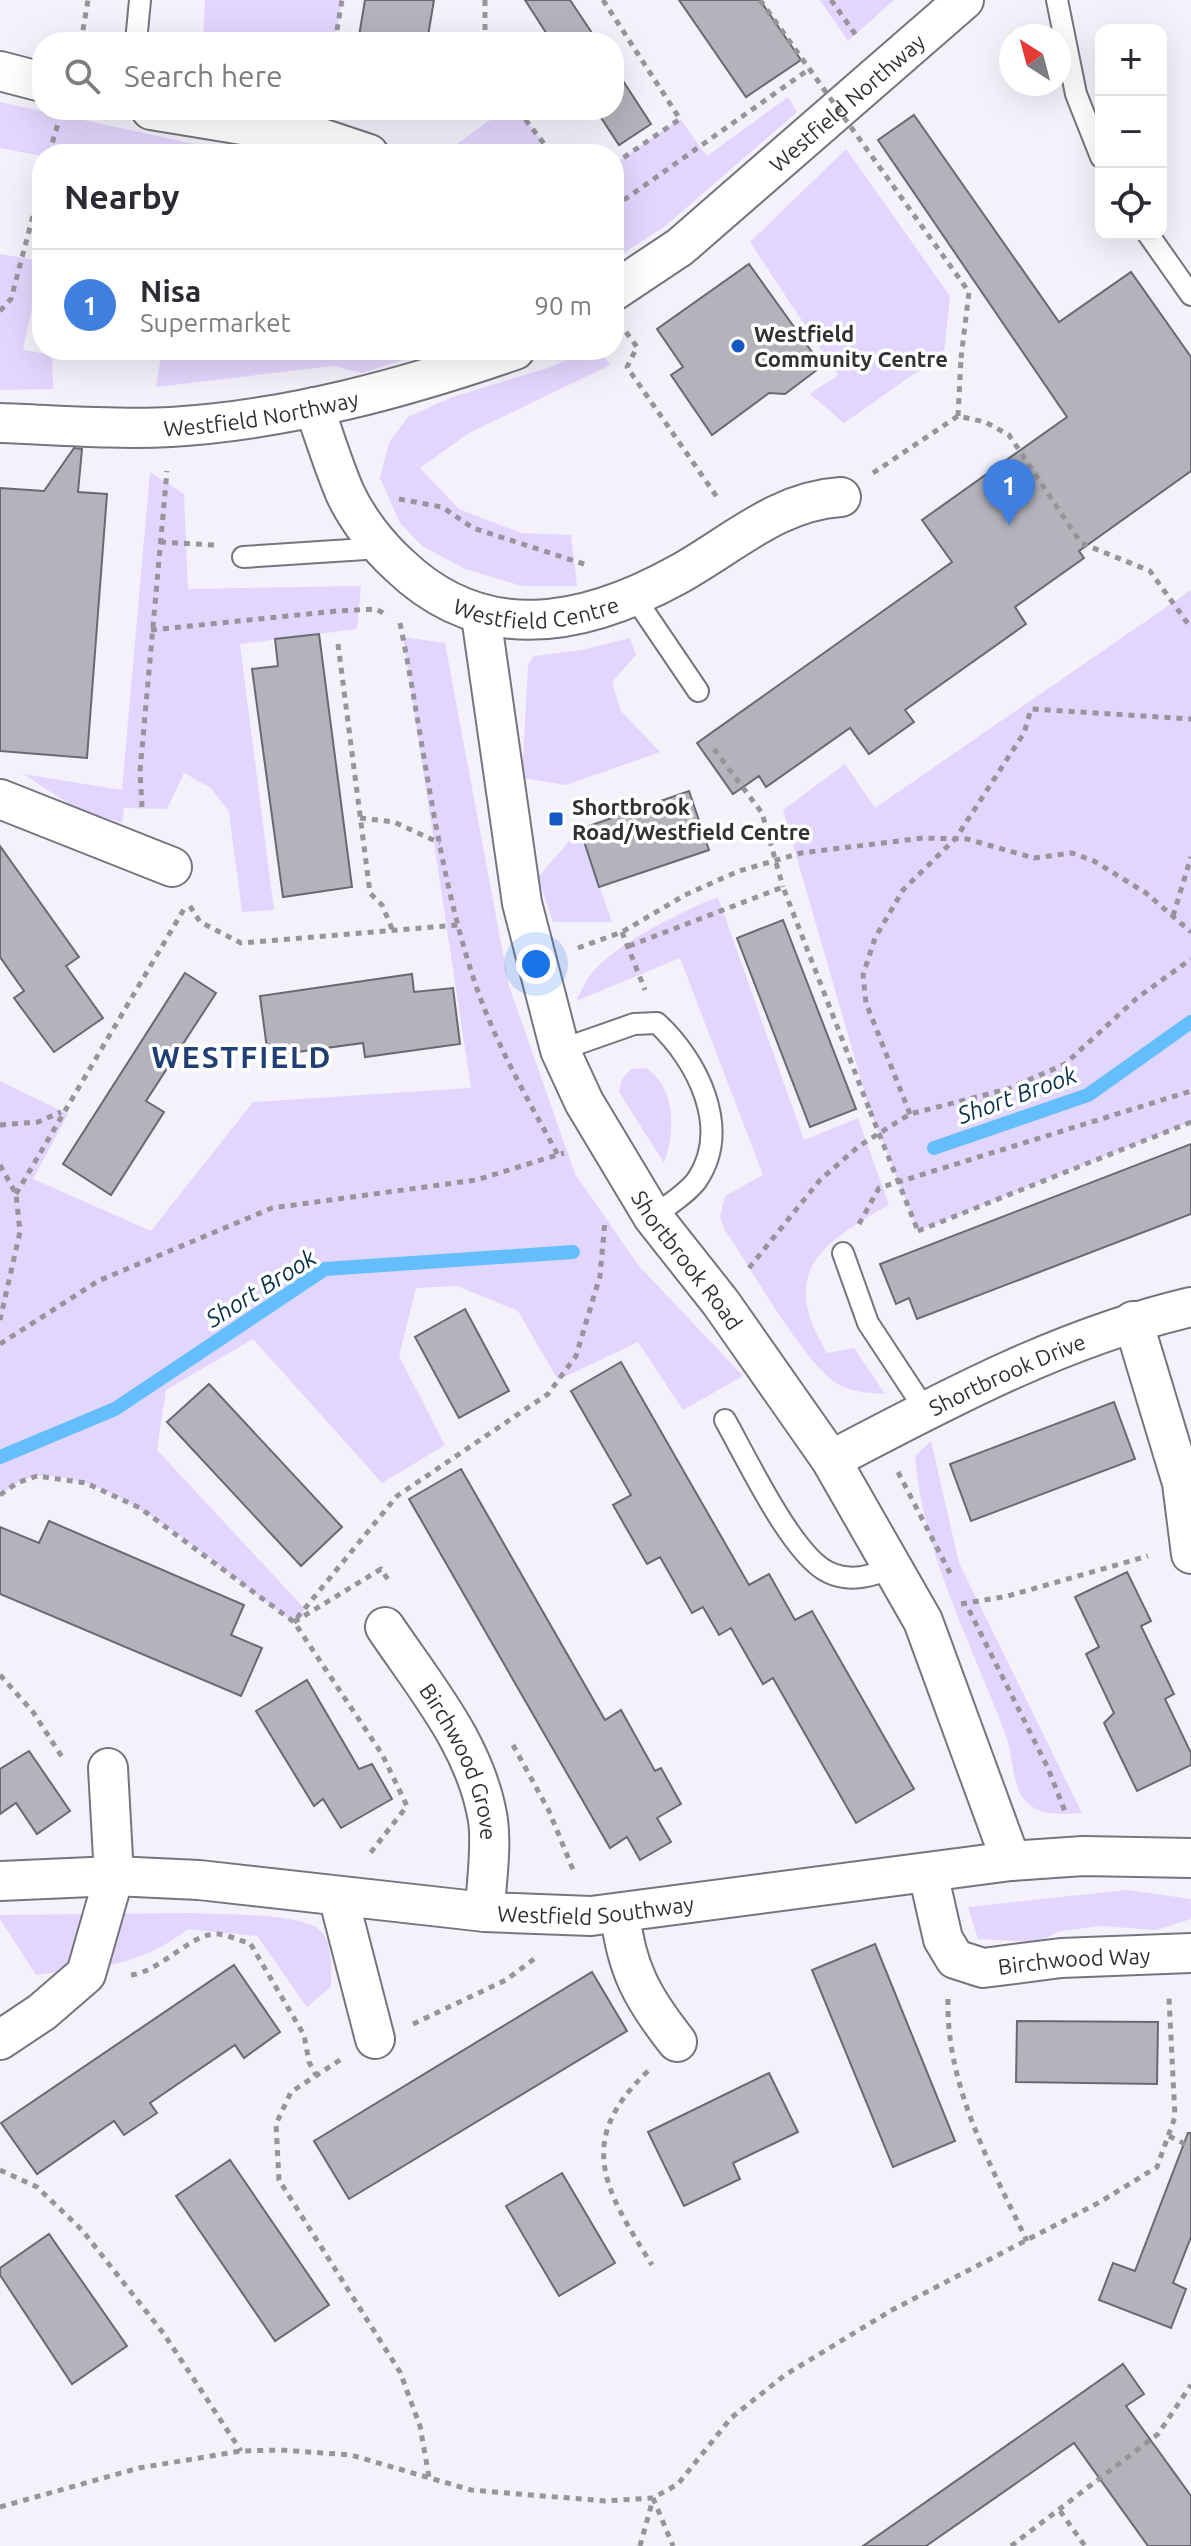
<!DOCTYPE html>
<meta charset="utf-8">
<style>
body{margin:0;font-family:Ubuntu,sans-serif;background:#f7f7f7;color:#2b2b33}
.controls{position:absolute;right:24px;top:24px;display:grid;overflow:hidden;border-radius:16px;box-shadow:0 8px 32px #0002}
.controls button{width:72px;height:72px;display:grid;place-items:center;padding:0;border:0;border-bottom:2px solid #e1e1e2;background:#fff;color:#2b2b33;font:40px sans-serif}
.compass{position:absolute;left:999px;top:24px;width:72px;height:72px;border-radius:50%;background:#fff;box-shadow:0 8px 32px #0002;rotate:324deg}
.you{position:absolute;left:536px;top:964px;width:28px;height:28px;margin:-20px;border:6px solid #fff;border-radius:50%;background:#1a73e8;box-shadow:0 0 0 12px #1a73e833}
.badge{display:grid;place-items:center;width:52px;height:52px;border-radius:50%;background:#ea580c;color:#fff;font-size:26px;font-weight:700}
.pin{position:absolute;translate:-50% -66px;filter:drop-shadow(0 2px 4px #0008)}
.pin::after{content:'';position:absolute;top:42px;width:28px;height:24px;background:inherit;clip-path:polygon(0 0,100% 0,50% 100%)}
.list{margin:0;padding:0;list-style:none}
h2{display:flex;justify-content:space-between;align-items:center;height:104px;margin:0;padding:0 32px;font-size:34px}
h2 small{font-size:26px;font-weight:400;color:#7c7c81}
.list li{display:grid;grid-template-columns:52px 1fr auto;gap:24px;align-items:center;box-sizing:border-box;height:112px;padding:0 32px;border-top:2px solid #e1e1e2}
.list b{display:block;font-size:30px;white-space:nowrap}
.list p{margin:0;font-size:26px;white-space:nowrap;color:#7c7c81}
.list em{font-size:26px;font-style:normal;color:#7c7c81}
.icon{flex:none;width:44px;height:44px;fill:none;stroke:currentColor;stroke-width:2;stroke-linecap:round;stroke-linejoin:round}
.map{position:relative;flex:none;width:1191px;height:2546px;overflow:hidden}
.search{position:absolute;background:#fff;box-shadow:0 8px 32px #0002;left:32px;top:32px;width:592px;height:88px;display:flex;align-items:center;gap:20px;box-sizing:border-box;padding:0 28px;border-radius:32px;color:#7c7c81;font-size:30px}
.panel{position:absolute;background:#fff;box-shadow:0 8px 32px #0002;left:32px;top:144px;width:592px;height:216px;border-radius:32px}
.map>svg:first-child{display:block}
.green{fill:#e1d6fd}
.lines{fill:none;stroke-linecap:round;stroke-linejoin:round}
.stream{stroke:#64befc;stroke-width:14}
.building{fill:#b4b2bb;stroke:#6a6870;stroke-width:2}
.service-casing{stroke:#77747d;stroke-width:24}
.minor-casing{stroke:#77747d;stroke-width:42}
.path{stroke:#97959b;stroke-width:5;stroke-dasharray:6 6;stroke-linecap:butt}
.service{stroke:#fff;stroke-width:20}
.minor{stroke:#fff;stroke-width:38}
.path-bridge{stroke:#97959b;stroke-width:5;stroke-dasharray:6 6;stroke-linecap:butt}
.poi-dot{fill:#1558c3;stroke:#fff;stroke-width:3}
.labels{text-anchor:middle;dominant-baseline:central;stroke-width:7;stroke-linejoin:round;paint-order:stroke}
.street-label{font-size:22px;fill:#323134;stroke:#fff}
.poi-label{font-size:22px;font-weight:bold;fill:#323134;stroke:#fff;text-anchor:start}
.water-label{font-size:24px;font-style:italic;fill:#093149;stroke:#fff}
.district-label{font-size:30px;font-weight:bold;letter-spacing:2px;fill:#1f3f75;stroke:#fff}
</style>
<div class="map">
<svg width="1191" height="2546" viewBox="0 0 1191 2546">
<rect width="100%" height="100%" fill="#f4f1fb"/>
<g class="green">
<polygon points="205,0 342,0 335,42 203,42"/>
<polygon points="820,0 894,0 848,41"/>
<polygon points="788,97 797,112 664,227 614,259 614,164 680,119 707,156"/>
<polygon points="0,102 199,145 198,154 42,156 0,148"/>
<polygon points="504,110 518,110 552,154 460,154 454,146"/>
<polygon points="846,149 950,296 944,353 844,423 810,394 838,375 750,242"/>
<polygon points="0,254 42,261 23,350 52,355 53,389 0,390"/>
<polygon points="162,350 433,350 362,373 333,366 156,387"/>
<polygon points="587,350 600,350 610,365 469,433 420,468 459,509 521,533 571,535 577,586 522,586 465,569 422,546 400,523 380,478 389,443 408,417 452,397 551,367"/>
<polygon points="150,472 184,494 188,589 361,586 357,629 240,644 274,910 242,912 229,812 211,788 184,773 167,809 124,808 122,823 77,809 23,774 122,790"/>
<polygon points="1191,590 1191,1122 918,1231 870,1111 783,810 845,764 875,808"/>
<path d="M403,637l42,6 64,343 66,188 64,92 104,110 -60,34 -45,-68 -80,38 -40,-69 -61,-25 -41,2 -17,68 46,89 -63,38 -129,-144 -87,51 -9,60 148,159 -11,13c-66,-44 -175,-153 -256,-146 -14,1 -27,11 -38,19v-414l68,33 -35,65 118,52 102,-129 218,-14z"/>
<polygon points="630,638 636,655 612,682 621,711 660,752 566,785 522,778 528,665 534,656 582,650"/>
<polygon points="580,829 612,922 553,922 538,877"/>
<path d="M718,897l86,243 54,-22 31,87c-69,39 -111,67 -62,148l27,-5 31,46c-18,-1 -38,-2 -53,-14 -35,-29 -80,-110 -107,-150l-5,-13 5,-21 38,-21 -83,-217 -104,43c5,-9 9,-19 15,-27 23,-29 92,-64 127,-77z"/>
<path d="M646,1068c31,21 29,63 18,95l-45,-71 3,-13 9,-10z"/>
<path d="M931,1441l28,122 123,250c-23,1 -47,4 -61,-18 -8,-12 -9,-44 -15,-59 -34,-93 -83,-180 -91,-280z"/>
<polygon points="1127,1890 1191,1899 1191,1919 1156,1930 1101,1926 1060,1931 1038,1942 978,1939 968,1907"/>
<path d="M192,1913c27,2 113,-1 130,19 11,14 9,38 9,55l-24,20 -50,-71 -69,-7c-52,40 -90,37 -152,46l-36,-56v-4z"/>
</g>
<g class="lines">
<g class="stream">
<polyline points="934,1148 1088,1095 1191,1022"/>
<polyline points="0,1457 115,1409 325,1269 573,1252"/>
</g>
</g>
<g class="building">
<polygon points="365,0 434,0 427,42 358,42"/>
<polygon points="525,0 570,0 598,42 552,42"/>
<polygon points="679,0 760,0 801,60 746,97"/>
<polygon points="614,67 651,124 619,145 596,110 614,110"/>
<polygon points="914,115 1059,322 1131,272 1191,357 1191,471 1079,551 1084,558 1015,607 1026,624 905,710 914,722 869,754 850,728 766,787 759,776 733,794 697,743 952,562 922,520 1067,417 878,140"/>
<polygon points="749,264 822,366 785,394 769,393 712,435 671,375 683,367 657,329"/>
<polygon points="74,448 82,449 78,492 107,494 87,758 0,751 0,488 44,491"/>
<polygon points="319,634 352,887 283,897 252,669 278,666 275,639"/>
<polygon points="689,791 709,850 599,887 580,829"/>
<polygon points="0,846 79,957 66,966 103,1018 54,1052 14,998 24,991 0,957"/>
<polygon points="783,920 856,1109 810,1127 737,938"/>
<polygon points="185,973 216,993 146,1101 164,1112 111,1195 63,1164"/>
<polygon points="412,974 414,992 453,988 460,1044 365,1057 363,1043 268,1056 260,996"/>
<polygon points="1191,1144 1191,1214 917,1319 909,1298 896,1304 880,1264"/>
<polygon points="465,1309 509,1391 459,1418 415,1337"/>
<polygon points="621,1362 749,1585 769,1574 795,1620 812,1611 914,1789 856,1823 773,1678 763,1684 731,1628 719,1635 703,1607 692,1613 660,1557 647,1564 613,1505 631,1495 571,1391"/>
<polygon points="209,1384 342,1527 301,1566 167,1422"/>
<polygon points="1114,1402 1135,1459 971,1521 950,1464"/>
<polygon points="461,1469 605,1720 621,1710 655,1771 661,1768 681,1804 657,1818 671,1842 640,1860 627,1837 610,1848 409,1499"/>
<polygon points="49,1521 244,1605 231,1635 262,1648 241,1696 0,1594 0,1527 39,1543"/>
<polygon points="1127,1572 1151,1621 1141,1626 1174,1694 1165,1699 1191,1753 1191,1765 1137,1791 1104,1723 1114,1713 1086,1654 1099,1647 1075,1597"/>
<polygon points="307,1680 359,1769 372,1764 392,1799 341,1828 323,1799 314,1806 256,1711"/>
<polygon points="29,1751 70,1811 37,1834 16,1803 0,1814 0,1769"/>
<polygon points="875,1944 955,2141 893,2167 812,1970"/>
<polygon points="234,1965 280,2032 244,2058 235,2045 150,2103 157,2113 124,2135 114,2121 37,2174 1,2123"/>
<polygon points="592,1972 627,2031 349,2199 314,2141"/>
<polygon points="1017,2021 1158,2022 1157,2084 1016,2082"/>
<polygon points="769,2073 798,2132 733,2163 740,2179 684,2206 648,2132"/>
<polygon points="1188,2133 1191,2133 1191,2237 1173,2283 1186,2289 1171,2328 1099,2300 1113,2263 1135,2271"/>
<polygon points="230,2160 329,2305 275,2341 176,2196"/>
<polygon points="562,2173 615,2263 559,2296 506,2206"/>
<polygon points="49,2234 127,2346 72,2384 0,2275 0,2268"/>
<polygon points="1123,2364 1144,2394 1126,2406 1191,2496 1191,2546 1148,2546 1074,2443 926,2546 863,2546"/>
</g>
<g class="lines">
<g class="service-casing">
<g id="service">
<polyline points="1057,0 1076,94 1101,157"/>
<polyline points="136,42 140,0"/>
<polyline points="1148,234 1191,295"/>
<polyline points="243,557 381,548"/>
<polyline points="635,598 698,691"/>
<path d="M560,1050l74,-26 23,-1c40,37 75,105 40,157 -10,14 -31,26 -44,37"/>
<polyline points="843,1253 868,1323 926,1411"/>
<path d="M725,1420c21,37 67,135 103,152 22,11 43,4 65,-4"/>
</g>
</g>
<g class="minor-casing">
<g id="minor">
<polyline points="0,71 42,82"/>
<polyline points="151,110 321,138 369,154"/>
<path id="s1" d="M614,291l66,-44 284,-247"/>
<path id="s2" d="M314,407c10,28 19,58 31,86 12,26 33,53 54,72 85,82 186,61 280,9 54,-30 98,-73 162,-77"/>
<path id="s3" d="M0,423c56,2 115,7 171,4 117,-7 234,-39 344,-77"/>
<path id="s4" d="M481,616l41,287 38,147 24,52 69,115 68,86 110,157 92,161 88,240"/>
<polyline points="0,799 172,867"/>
<polyline points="1133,1321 1182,1483 1191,1554"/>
<path id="s5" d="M831,1460c116,-61 232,-123 360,-153"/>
<path id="s6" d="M385,1627c41,61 91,119 103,193 4,29 -2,63 -3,92"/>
<path id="s7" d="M928,1873l15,66 12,20 28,9 78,-10 130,-5"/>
<path id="s8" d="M0,1881l114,-5 85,4 286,32 106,4 420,-55 72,-5 108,2"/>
<polyline points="338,1896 375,2039"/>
<path d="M620,1913c6,56 23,86 57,129"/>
<polyline points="0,2040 42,2012 86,1974 114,1876 108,1768"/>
</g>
</g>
<g class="path">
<polyline points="485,0 485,42"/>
<polyline points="603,0 680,119 614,164"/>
<polyline points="831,0 858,38"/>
<polyline points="81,42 88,0"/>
<polyline points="335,42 342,0"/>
<polyline points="518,110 552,154"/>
<polyline points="49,154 59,120"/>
<polyline points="614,207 808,70"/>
<polyline points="0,311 11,299 42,182"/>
<polyline points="626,332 637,347 627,367 719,500"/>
<polyline points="958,416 961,358"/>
<polyline points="873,473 958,416 985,422 1009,435 1081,543 1150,571 1191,628"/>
<polyline points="399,499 442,507 473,528 587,565"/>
<polyline points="160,542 214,545"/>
<path d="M400,623c24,118 36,242 74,357 20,61 53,118 84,175"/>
<polyline points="151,630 337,611 376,609 387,615"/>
<polyline points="338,644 370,893 382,905 393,931"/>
<polyline points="142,807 140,771 167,471"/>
<polyline points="360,818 394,822 440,843"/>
<polyline points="190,906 200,922 241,943 458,925"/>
<polyline points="1173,916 1191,857"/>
<polyline points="622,932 645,990"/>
<polyline points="629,946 783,887 870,1111"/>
<polyline points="578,948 622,932 685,895 739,871 801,853 923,838 967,839 1034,858 1072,853 1094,861 1146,893 1191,932"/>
<polyline points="910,1114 866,1003 863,975 875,938 903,890 956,838 1024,733 1031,709 1191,719"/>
<polyline points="0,1125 38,1122 61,1112"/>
<polyline points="0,1165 16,1194 20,1232 0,1320"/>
<polyline points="16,1194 184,909"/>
<polyline points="859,1224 879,1188 1191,1091"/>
<polyline points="918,1231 1191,1122"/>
<polyline points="749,1268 820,1180 859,1146 910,1114 1008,1089 1065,1064 1137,998 1191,959"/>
<polyline points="0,1344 98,1281 272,1208 476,1180 564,1153"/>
<polyline points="898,1472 950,1573"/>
<polyline points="0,1495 17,1483 37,1476 86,1483 140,1508 294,1622 382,1754 407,1806 368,1856"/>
<polyline points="961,1604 1008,1596 1148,1556"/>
<polyline points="969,1610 1047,1766 1066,1814"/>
<polyline points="297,1618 397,1496 548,1394 576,1356 600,1276 605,1221"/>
<polyline points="294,1622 381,1569 391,1584"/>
<polyline points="0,1675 33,1712 64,1760"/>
<polyline points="513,1745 549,1811 574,1872"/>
<path d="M131,1975c31,-4 61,-43 87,-41 10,1 22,7 32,9l54,92 5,27 7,13"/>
<path d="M948,1999c-2,87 42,165 79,242"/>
<polyline points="413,2024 506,1980 534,1959"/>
<polyline points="340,2060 291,2092 276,2124 279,2180 400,2372 420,2426 429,2477"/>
<path d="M648,2071c-75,71 -42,120 4,194"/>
<polyline points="1169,2136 1191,2147"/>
<polyline points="0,2170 37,2187 82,2230 164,2334 241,2451"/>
<polyline points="653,2498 673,2546"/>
<polyline points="0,2507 139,2468 241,2451 281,2450 351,2455 471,2490 605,2501 653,2498 678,2484 731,2418 785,2375 892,2310 1100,2202 1157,2167 1175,2117 1169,1998"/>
<polyline points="1060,2511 1085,2546"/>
<polyline points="640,2546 653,2499"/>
<polyline points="1011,2546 1158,2434 1191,2385"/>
</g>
<use href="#service" class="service"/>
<use href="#minor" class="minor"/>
<g class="path-bridge">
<polyline points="760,0 969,292 961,358"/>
<polyline points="714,749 762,813 783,887"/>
<polyline points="870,1111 918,1231"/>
</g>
</g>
<g class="poi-dot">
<circle cx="738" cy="346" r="8"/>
<rect x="548" y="811" width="16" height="16" rx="4"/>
</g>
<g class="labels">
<g class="street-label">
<text stroke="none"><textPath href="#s1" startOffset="300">Westfield Northway</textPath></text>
<text stroke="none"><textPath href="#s3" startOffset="262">Westfield Northway</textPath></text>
<text stroke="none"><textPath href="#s2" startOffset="334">Westfield Centre</textPath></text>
<text stroke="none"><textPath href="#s4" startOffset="688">Shortbrook Road</textPath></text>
<text stroke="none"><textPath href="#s5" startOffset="196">Shortbrook Drive</textPath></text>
<text stroke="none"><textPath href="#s6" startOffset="156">Birchwood Grove</textPath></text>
<text stroke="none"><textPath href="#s8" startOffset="598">Westfield Southway</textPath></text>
<text stroke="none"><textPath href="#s7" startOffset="212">Birchwood Way</textPath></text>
</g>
<g class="poi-label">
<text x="754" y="333">Westfield<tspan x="754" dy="25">Community Centre</tspan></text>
<text x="572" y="806">Shortbrook<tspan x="572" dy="25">Road/Westfield Centre</tspan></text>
</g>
<g class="water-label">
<text transform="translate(1017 1095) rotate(-20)">Short Brook</text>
<text transform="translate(261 1288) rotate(-32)">Short Brook</text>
</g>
<g class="district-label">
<text x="242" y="1057">WESTFIELD</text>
</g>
</g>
</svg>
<div class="controls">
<button>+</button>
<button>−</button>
<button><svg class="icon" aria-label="locate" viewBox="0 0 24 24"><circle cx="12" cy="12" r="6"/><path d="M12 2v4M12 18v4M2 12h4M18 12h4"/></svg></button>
</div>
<svg class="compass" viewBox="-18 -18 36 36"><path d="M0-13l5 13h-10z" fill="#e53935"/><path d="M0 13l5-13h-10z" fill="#7c7c81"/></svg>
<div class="you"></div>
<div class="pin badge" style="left:1009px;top:525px;background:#3f7fe0">1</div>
<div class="search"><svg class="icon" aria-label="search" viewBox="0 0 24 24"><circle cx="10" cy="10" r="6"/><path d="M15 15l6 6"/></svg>Search here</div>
<section class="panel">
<h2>Nearby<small></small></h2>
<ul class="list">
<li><span class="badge" style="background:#3f7fe0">1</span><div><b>Nisa</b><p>Supermarket</p></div><em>90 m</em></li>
</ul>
</section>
</div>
